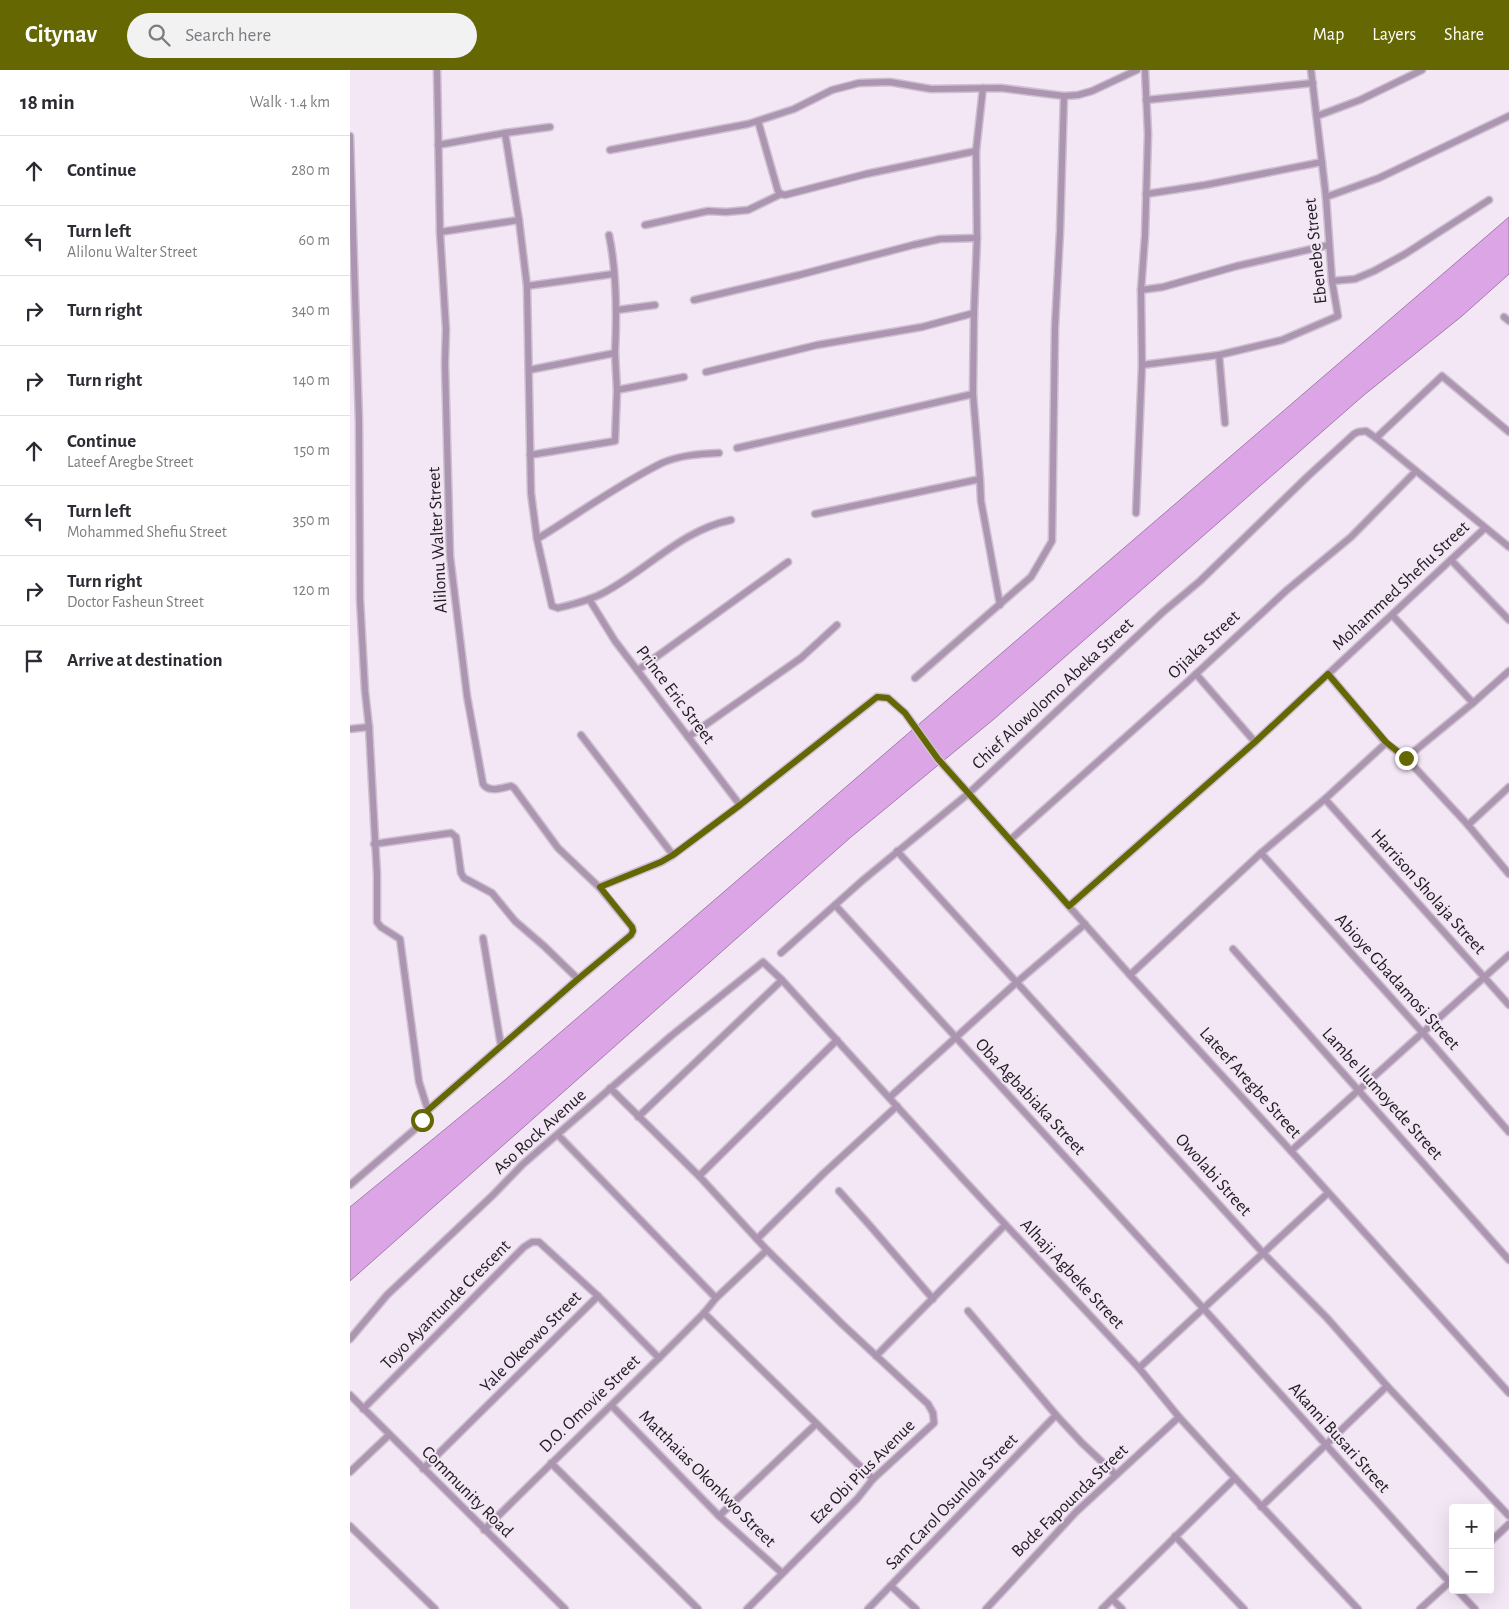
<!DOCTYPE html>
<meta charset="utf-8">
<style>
body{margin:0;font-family:"Alegreya Sans",sans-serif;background:#f2f2f3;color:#2b2b33}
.controls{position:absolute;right:15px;bottom:15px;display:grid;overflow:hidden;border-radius:5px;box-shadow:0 5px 20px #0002}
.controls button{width:45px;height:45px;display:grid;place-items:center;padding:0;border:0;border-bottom:1px solid #e1e1e2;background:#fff;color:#2b2b33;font:25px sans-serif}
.stop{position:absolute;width:15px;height:15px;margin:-11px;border:4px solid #656703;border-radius:50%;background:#fff}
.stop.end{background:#656703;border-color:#fff;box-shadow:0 1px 5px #0008}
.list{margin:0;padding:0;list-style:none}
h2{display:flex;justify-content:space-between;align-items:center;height:65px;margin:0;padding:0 20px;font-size:21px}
h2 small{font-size:16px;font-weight:400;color:#7c7c81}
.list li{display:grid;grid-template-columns:32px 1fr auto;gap:15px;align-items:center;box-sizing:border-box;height:70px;padding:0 20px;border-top:1px solid #e1e1e2}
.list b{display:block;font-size:19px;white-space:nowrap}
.list p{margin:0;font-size:16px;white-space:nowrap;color:#7c7c81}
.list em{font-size:16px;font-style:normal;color:#7c7c81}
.icon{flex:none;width:28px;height:28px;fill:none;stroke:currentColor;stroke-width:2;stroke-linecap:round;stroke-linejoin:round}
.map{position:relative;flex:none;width:1159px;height:1539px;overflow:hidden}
header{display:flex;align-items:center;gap:30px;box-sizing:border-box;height:70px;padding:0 25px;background:#656703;color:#fff}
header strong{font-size:24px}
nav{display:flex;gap:28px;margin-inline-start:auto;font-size:18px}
.search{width:350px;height:45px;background:#f2f2f3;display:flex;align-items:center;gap:12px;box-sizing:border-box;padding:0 18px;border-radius:28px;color:#7c7c81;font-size:19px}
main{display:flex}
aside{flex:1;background:#fff}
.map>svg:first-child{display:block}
.water{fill:#dca5e6;stroke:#a37cab}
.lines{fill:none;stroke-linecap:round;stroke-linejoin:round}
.street-casing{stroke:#cdc1cf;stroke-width:9}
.street{stroke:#ac95b0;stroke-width:6}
.route{stroke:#656703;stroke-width:6}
.labels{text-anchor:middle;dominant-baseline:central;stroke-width:4;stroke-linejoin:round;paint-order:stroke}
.street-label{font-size:18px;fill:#1f1b20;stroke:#f3e6f5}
</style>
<header>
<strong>Citynav</strong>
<div class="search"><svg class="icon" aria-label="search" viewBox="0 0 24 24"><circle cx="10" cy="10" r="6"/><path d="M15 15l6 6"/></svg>Search here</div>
<nav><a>Map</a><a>Layers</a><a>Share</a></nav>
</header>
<main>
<aside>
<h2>18 min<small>Walk · 1.4 km</small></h2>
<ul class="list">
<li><svg class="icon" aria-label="ahead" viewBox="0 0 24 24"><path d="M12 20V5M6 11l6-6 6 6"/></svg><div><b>Continue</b></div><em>280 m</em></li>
<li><svg class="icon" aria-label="left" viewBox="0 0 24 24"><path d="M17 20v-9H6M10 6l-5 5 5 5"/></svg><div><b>Turn left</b><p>Alilonu Walter Street</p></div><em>60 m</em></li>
<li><svg class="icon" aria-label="right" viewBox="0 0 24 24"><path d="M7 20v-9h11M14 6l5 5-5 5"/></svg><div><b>Turn right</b></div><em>340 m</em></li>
<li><svg class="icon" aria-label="right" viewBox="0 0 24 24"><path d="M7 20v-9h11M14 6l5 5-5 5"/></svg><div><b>Turn right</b></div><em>140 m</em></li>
<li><svg class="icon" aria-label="ahead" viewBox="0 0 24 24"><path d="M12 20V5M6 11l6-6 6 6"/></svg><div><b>Continue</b><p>Lateef Aregbe Street</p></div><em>150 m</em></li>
<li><svg class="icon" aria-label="left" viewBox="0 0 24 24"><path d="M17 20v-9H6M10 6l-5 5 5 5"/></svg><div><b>Turn left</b><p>Mohammed Shefiu Street</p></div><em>350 m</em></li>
<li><svg class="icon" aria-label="right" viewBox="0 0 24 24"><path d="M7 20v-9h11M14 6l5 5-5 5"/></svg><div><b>Turn right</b><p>Doctor Fasheun Street</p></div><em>120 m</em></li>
<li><svg class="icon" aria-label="arrive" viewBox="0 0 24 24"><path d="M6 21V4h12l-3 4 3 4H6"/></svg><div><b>Arrive at destination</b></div></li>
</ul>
</aside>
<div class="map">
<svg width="1159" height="1539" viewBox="0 0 1159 1539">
<rect width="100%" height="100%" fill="#f3e6f5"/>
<polygon class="water" points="1159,147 1159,204 1112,246 1014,325 644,649 501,767 0,1211 0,1137 155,1010"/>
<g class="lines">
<g class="street-casing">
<g id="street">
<polyline points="796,30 963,13"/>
<polyline points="967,46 1010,30 1072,0"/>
<polyline points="408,51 428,121 431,124 435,125 516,104 626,81"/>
<polyline points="155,63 200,57"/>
<polyline points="0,66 9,351 10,529 15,621 19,657 27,805 27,852 31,857 50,869 69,1012 78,1040"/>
<path d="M88,75l67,-12 14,87 8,66 4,207 6,46 15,67 6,2c16,-4 33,-8 47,-16 43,-23 77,-62 126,-72"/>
<polyline points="260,80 398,54 444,39 482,20 509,13 540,12 581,19 651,18 714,26 728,25 742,21 787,0"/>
<polyline points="796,124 855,115 972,92"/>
<polyline points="976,127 1029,108 1159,46"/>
<polyline points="295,155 358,141 376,142 398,140 431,124"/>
<polyline points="90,162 169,150"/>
<path d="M259,165c8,38 8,79 6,118"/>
<polyline points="982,211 1005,209 1024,201 1055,184 1139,130"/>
<polyline points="177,216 263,204"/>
<polyline points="791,220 813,217 887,196 979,175"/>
<polyline points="344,230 449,205 563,175 590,169 627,168"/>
<polyline points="267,240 305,235"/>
<polyline points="1154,247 1159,251"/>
<polyline points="869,285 875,353"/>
<polyline points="792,295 869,285 932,270 988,246 982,211 976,127 961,0"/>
<polyline points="179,300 265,283 267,320 334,307"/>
<polyline points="356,302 467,275 572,257 624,243"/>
<polyline points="1159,362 1092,306 1026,368 1159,477"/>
<polyline points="387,378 623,324"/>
<polyline points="180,385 265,371 267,320"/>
<polyline points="630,409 631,431 650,535"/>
<polyline points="786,443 792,295 791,220 795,166 798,64 795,0"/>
<polyline points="465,444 630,409 623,324 624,243 627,168 626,81 633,18"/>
<path d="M187,469c41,-25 82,-55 125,-76 18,-8 38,-9 57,-10"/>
<polyline points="1101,490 1159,550"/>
<polyline points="239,529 265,571 390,735"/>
<polyline points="1043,546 1123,633"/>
<polyline points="288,600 438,492"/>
<polyline points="846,604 905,672"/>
<polyline points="978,604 1036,673 1056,688 1118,755 1159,804"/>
<polyline points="565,608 681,507 702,471 705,257 710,162 714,26"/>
<polyline points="0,659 19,657"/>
<polyline points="231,665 323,785"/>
<polyline points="338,667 451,588 487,555"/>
<polyline points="1056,688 1123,633 1159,601"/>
<polyline points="975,729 1159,935"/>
<polyline points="1118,755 1159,717"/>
<polyline points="661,769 835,614 937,520 1001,467 1066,401"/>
<polyline points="24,774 101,763 106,767 111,803 114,808 142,823 165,851 194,876 228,909"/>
<polyline points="547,781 914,1184 977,1248 1037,1316 1159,1446"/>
<polyline points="911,783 1073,963 1159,1062"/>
<polyline points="249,817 311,792 323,785 390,735 527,627 538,628 555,643 588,689 780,905 941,1081 1159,1323"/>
<polyline points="485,835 854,1239 1103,1516"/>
<polyline points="719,836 905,672 1135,458"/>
<polyline points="133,868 151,976"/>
<polyline points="883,879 1159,1190"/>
<polyline points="431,883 513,810 619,723 813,542 850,511 957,407 1004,364 1008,362 1016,361 1026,368"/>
<polyline points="780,905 911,783 975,729 1036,673"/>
<polyline points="260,1018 349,1106 417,1180 492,1254 578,1334 583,1343 584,1353 523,1409 507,1429 397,1539"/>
<polyline points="540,1027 667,912 735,854"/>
<polyline points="288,1047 432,910"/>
<polyline points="208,1065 366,1228"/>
<polyline points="941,1081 1159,885"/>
<polyline points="349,1106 487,970"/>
<path d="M0,1115l64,-55 14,-20 150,-131 53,-44 2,-4 -1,-4 -33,-40 -41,-39 -44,-60 -3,-2c-9,2 -22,7 -28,-2l-16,-88 -17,-140 -5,-193 1,-34 -6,-97 -3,-162"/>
<polyline points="489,1121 522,1158 583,1229"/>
<polyline points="407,1169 473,1104 547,1036"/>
<polyline points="618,1241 706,1345 732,1373 766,1405"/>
<polyline points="354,1243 523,1409"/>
<polyline points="0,1269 37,1225 143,1125 173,1094 321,966 413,892 432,910 613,1109 789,1298 829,1347 885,1408 1008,1539"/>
<polyline points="526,1286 655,1155"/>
<polyline points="789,1298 978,1123"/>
<polyline points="0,1325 215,1539"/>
<polyline points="262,1336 369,1446 432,1503"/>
<polyline points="13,1339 174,1177 182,1172 189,1172 248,1226"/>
<polyline points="201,1393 348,1539"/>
<polyline points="73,1399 248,1226 309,1288"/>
<polyline points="0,1402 39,1365"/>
<polyline points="911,1437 1037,1316"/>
<polyline points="369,1446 466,1354"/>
<polyline points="0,1456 85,1539"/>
<path d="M134,1460c73,-73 148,-144 220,-217l12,-15 51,-48"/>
<polyline points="825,1466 894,1539"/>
<polyline points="1140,1472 1159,1454"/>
<polyline points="541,1516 566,1539"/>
<polyline points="1107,1520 1125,1539"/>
<polyline points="762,1529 772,1539"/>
<polyline points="518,1539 706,1345"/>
<polyline points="636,1539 726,1442 829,1347"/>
<polyline points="752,1539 885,1408"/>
<polyline points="1070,1539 1103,1509"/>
</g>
</g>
<use href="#street" class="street"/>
</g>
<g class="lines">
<polyline class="route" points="72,1050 78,1040 228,909 281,865 283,861 282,857 250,817 311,792 323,785 390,735 527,627 538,628 555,643 588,689 719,836 905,672 978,604 1036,672 1056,688"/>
</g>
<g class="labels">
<g class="street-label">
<text transform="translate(966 181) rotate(-96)">Ebenebe Street</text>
<text transform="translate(88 470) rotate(-93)">Alilonu Walter Street</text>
<text transform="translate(1051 516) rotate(-43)">Mohammed Shefiu Street</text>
<text transform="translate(854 575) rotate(-43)">Ojiaka Street</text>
<text transform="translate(703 624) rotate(-43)">Chief Alowolomo Abeka Street</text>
<text transform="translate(325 625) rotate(53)">Prince Eric Street</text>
<text transform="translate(1078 822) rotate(48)">Harrison Sholaja Street</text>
<text transform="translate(1047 912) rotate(48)">Abioye Gbadamosi Street</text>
<text transform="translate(900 1013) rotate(48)">Lateef Aregbe Street</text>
<text transform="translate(1032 1024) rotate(48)">Lambe Ilumoyede Street</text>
<text transform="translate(680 1027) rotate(47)">Oba Agbabiaka Street</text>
<text transform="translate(190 1062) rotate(-42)">Aso Rock Avenue</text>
<text transform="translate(863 1105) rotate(48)">Owolabi Street</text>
<text transform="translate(722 1204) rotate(47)">Alhaji Agbeke Street</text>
<text transform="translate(96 1235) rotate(-45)">Toyo Ayantunde Crescent</text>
<text transform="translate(181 1272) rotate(-45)">Yale Okeowo Street</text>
<text transform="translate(240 1334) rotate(-44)">D.O. Omovie Street</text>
<text transform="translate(989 1368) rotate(48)">Akanni Busari Street</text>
<text transform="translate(513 1402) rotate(-45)">Eze Obi Pius Avenue</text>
<text transform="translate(357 1409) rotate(45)">Matthaias Okonkwo Street</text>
<text transform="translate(117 1422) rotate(45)">Community Road</text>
<text transform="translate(720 1431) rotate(-44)">Bode Fapounda Street</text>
<text transform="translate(602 1432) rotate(-46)">Sam Carol Osunlola Street</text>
</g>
</g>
</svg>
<div class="controls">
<button>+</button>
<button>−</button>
</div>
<div class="stop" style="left:72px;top:1050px"></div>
<div class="stop end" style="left:1056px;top:688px"></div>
</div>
</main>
